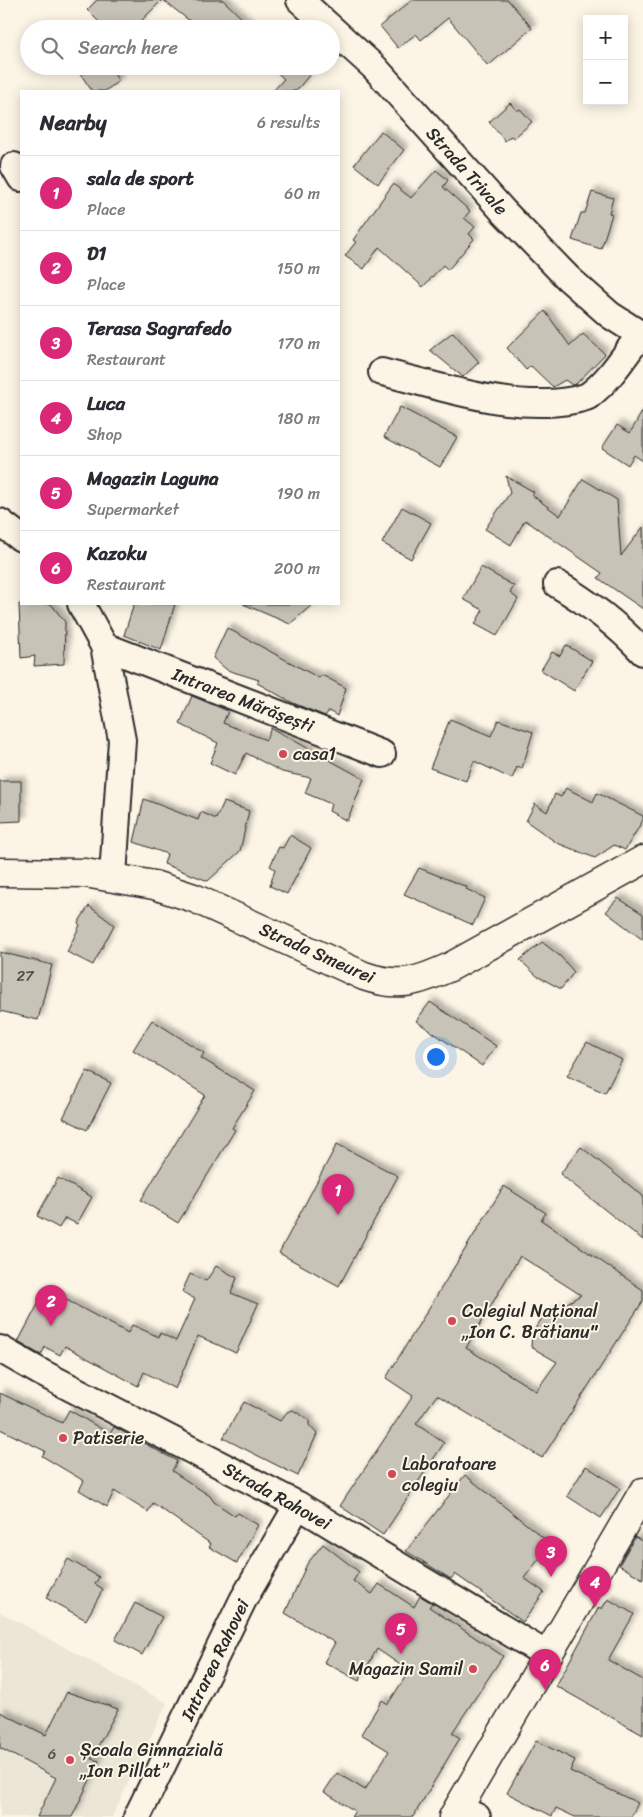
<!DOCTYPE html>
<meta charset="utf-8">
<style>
body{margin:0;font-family:Sriracha,sans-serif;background:#f2f2f3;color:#2b2b33}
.controls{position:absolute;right:15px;top:15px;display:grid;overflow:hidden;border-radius:0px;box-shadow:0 2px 12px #0003}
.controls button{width:45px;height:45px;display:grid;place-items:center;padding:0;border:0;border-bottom:1px solid #e1e1e2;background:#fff;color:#2b2b33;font:25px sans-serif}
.you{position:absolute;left:435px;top:1056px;width:18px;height:18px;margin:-12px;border:4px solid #fff;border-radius:50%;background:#1a73e8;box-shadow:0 0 0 8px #1a73e833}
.badge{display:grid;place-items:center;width:32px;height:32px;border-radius:50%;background:#db2777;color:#fff;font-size:16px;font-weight:700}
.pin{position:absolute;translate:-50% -41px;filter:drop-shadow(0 1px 2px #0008)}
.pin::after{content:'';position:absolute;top:26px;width:18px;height:15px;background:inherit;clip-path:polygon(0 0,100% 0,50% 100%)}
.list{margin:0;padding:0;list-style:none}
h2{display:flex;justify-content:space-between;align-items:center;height:65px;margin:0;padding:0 20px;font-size:21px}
h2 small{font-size:16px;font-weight:400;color:#7c7c81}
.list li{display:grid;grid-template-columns:32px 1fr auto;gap:15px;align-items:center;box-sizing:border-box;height:75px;padding:0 20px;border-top:1px solid #e1e1e2}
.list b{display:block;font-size:19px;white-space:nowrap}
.list p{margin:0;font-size:16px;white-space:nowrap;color:#7c7c81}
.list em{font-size:16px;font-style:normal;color:#7c7c81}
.icon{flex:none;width:28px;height:28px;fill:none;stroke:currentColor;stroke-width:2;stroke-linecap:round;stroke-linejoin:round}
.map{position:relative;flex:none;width:643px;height:1817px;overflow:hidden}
.search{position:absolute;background:#fff;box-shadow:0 2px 12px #0003;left:20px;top:20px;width:320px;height:55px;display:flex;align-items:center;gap:12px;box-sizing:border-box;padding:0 18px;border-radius:28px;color:#7c7c81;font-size:19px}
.panel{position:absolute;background:#fff;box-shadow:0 2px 12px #0003;left:20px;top:90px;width:320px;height:515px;border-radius:0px}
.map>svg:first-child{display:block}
.built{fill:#ece6d7}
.building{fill:#c8c3b7;stroke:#2b2b2b;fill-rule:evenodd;filter:url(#shadow)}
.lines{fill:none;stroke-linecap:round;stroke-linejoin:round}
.street-casing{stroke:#2b2b2b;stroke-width:30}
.primary-casing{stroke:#2b2b2b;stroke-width:31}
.street{stroke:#fcf5e5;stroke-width:26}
.primary{stroke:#fcf5e5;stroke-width:28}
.poi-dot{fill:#d1495b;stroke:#fcf5e5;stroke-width:2}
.labels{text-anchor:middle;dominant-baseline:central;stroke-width:4;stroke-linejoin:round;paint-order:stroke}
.number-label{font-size:15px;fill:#52514e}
.street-label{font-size:18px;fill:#2b2b2b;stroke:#fcf5e5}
.poi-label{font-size:18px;fill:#2b2b2b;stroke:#fcf5e5;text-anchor:start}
</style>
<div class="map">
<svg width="643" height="1817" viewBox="0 0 643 1817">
<defs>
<filter id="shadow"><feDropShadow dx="4.5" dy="-4.5" stdDeviation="2.5" flood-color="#0004"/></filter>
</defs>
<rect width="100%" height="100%" fill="#fcf5e5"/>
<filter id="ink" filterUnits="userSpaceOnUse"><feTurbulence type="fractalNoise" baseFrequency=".02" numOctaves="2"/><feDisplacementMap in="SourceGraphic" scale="10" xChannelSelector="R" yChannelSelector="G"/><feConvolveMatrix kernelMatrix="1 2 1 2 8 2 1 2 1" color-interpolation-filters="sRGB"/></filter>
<g filter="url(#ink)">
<polygon class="built" points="0,1612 167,1703 112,1817 0,1817"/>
<g class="building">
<polygon points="97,0 162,0 133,29 106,29 87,10"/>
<polygon points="163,0 223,0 253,29 200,29"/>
<polygon points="412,0 508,0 532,28 488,66 448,18 421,40 416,34 398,48 380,26"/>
<polygon points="75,66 108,66 119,81 105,91 92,91"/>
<polygon points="270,66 317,66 296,91 273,91 284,79"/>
<polygon points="510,103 517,111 520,109 532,122 514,138 511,136 505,141 489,122"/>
<polygon points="381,131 404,150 378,184 354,165"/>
<polygon points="436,170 448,180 443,187 470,211 464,218 475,227 469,234 474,239 448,270 443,265 423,287 379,247 364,269 345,256 356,242 353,240 393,184 411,198"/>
<polygon points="592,192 613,198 609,213 612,214 601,249 572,240 581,213 585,213"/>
<polygon points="545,311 570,346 583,334 605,354 576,384 572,385 565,380 553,387 531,366 526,370 507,348"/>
<polygon points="453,332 479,362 463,377 430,350"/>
<polygon points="400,407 457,437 440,467 384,437"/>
<polygon points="643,410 643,461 634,455 628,465 602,448 617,425 630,433"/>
<polygon points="506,476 534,492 532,495 560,516 583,479 617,500 621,556 643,527 643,609 598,578 602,573 525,520 511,545 485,529 510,493"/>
<polygon points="402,507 431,523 411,559 382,543"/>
<polygon points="481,567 514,586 510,593 518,599 497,636 475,624 483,610 463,599"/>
<polygon points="19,604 51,604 65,622 64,664 34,666 35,656 21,658"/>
<polygon points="134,604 175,604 161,650 124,635"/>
<polygon points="243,604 313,604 290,624"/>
<polygon points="227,628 319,678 322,675 346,688 337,716 329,711 325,716 293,703 257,683 259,680 227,670 213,658"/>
<polygon points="566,645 592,661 574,691 541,670 552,652 560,656"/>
<polygon points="192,696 228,711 223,723 266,740 271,728 364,779 347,821 329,811 331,804 305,793 311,778 282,772 246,753 235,775 210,763 218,743 180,724"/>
<polygon points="450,719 491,736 498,720 533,732 522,769 517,767 512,779 474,761 466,781 430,768"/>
<polygon points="0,781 21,781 21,821 0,822"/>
<polygon points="566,788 593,802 597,793 643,816 643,820 625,850 614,845 595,858 557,843 526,821 535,804 547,812 555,794 561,797"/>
<polygon points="144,799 198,820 201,812 216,819 224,802 249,811 240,851 208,881 164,864 167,854 134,842"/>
<polygon points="290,835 311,848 287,894 270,886 275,869 270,866 279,847 283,848"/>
<polygon points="419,868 467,887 466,889 485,898 473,925 404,894"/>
<polygon points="618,898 643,914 643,940 606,912"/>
<polygon points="89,906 114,925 93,965 67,952 80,925 78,923"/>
<polygon points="542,942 560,956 574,972 561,989 537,976 520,960"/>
<polygon points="0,952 52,965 38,1020 0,1011"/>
<polygon points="430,1002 496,1046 482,1066 416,1021"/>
<polygon points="152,1020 204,1053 201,1058 255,1091 232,1128 235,1130 178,1223 141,1200 205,1095 133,1050"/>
<polygon points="587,1042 622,1060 605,1093 567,1076"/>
<polygon points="87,1071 111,1083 87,1130 63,1118"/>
<polygon points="337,1144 398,1176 339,1286 279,1253"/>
<polygon points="581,1147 643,1196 643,1240 560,1174"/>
<polygon points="58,1178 92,1197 77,1224 65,1218 59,1228 37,1216"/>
<path d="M504,1186l42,27 -5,7 102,70v11l-101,157 -105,-63 -21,29 28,19 -61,92 -43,-29 73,-110 -27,-18zM520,1256l61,39 -38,22 -11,16 -1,14 26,15 -21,29 -70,-43z"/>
<polygon points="216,1266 237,1278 231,1293 258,1304 236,1353 198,1336 175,1389 144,1372 138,1386 65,1346 60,1355 45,1347 41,1355 18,1342 46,1289 128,1333 132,1325 159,1337 160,1333 176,1341 195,1299 182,1292 190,1274 206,1281"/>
<polygon points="0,1393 62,1423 69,1410 110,1434 114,1427 177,1461 172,1471 210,1496 214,1502 235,1516 238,1513 258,1525 237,1563 209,1547 211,1544 153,1503 148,1512 114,1491 107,1507 79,1490 84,1481 42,1456 45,1451 0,1429"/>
<polygon points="244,1402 280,1421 287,1412 293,1410 309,1420 309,1425 317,1434 298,1476 223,1438"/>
<polygon points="586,1466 620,1488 601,1518 567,1496"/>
<polygon points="465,1475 551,1544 524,1578 544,1592 523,1622 455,1574 451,1579 406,1551"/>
<polygon points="635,1537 643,1542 643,1579 619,1565"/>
<polygon points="323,1544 359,1572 353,1581 372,1594 379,1584 414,1607 420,1596 432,1603 429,1607 503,1656 452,1733 460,1738 413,1817 351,1817 355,1811 324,1792 337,1773 365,1790 389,1751 361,1734 382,1700 388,1704 409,1671 377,1649 359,1681 324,1662 335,1643 285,1613 307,1564"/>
<polygon points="68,1559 99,1577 95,1584 103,1589 86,1620 46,1598"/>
<polygon points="608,1599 634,1614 608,1660 643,1680 643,1735 556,1686 599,1607 602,1609"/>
<polygon points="135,1603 162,1617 142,1655 115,1640"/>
<polygon points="67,1692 118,1709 91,1759 99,1761 72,1817 37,1817 56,1778 0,1748 0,1712 46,1735"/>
<polygon points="536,1741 575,1760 570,1771 638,1803 631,1817 575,1817 556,1808 552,1816 507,1793"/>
</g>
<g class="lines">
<g class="street-casing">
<g id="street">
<polyline points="300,0 375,68 504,212 568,278 610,315 643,336"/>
<polyline points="14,166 21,178"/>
<path d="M382,372c61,15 129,40 192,28 4,-1 10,-2 14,-4 22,-16 36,-40 52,-61l3,4"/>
<polyline points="0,522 21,538"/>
<path d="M557,584c32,19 60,40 86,68"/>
<polyline points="81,604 104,646 122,740 113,876"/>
<polyline points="104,646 382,754"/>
<polyline points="0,1349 42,1373 298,1505 547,1655"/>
<polyline points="458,1808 477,1817"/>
<polyline points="137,1817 243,1600 298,1505"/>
</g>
</g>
<g class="primary-casing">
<g id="primary">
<path d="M0,872l85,1 69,12 40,13 170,78c35,12 53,6 86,-9l193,-107"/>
<polyline points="453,1817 643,1492"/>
</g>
</g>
<use href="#street" class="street"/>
<use href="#primary" class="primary"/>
</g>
</g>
<g class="poi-dot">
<circle cx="283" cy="754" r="5"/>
<circle cx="452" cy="1321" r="5"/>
<circle cx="63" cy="1438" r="5"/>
<circle cx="392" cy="1474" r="5"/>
<circle cx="473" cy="1669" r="5"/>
<circle cx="70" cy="1760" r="5"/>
</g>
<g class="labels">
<g class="number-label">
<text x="25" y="976">27</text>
<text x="52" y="1754">6</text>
</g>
<g class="street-label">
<text transform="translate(467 171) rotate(48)">Strada Trivale</text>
<text transform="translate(243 700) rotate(21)">Intrarea Mărășești</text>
<text transform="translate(317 953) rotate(24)">Strada Smeurei</text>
<text transform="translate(277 1496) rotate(29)">Strada Rahovei</text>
<text transform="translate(215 1660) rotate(-64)">Intrarea Rahovei</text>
</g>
<g class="poi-label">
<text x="293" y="754">casa1</text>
<text x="462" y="1311">Colegiul Național<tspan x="462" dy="21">„Ion C. Brătianu"</tspan></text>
<text x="73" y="1438">Patiserie</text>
<text x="402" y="1464">Laboratoare<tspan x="402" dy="21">colegiu</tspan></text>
<text x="463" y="1669" text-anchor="end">Magazin Samil</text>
<text x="80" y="1750">Școala Gimnazială<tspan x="80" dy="21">„Ion Pillat”</tspan></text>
</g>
</g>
</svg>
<div class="controls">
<button>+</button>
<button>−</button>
</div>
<div class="you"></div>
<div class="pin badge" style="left:338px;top:1215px">1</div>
<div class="pin badge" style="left:51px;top:1326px">2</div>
<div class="pin badge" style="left:551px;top:1577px">3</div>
<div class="pin badge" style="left:595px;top:1607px">4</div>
<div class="pin badge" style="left:401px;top:1654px">5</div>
<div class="pin badge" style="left:545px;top:1690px">6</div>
<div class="search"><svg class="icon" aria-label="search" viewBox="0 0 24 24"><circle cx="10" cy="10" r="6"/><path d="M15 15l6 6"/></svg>Search here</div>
<section class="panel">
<h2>Nearby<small>6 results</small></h2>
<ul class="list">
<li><span class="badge">1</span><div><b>sala de sport</b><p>Place</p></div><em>60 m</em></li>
<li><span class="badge">2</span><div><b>D1</b><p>Place</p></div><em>150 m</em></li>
<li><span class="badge">3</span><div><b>Terasa Sagrafedo</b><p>Restaurant</p></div><em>170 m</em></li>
<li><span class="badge">4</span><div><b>Luca</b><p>Shop</p></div><em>180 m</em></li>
<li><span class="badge">5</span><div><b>Magazin Laguna</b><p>Supermarket</p></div><em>190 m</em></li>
<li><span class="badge">6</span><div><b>Kazoku</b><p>Restaurant</p></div><em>200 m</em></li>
</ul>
</section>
</div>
